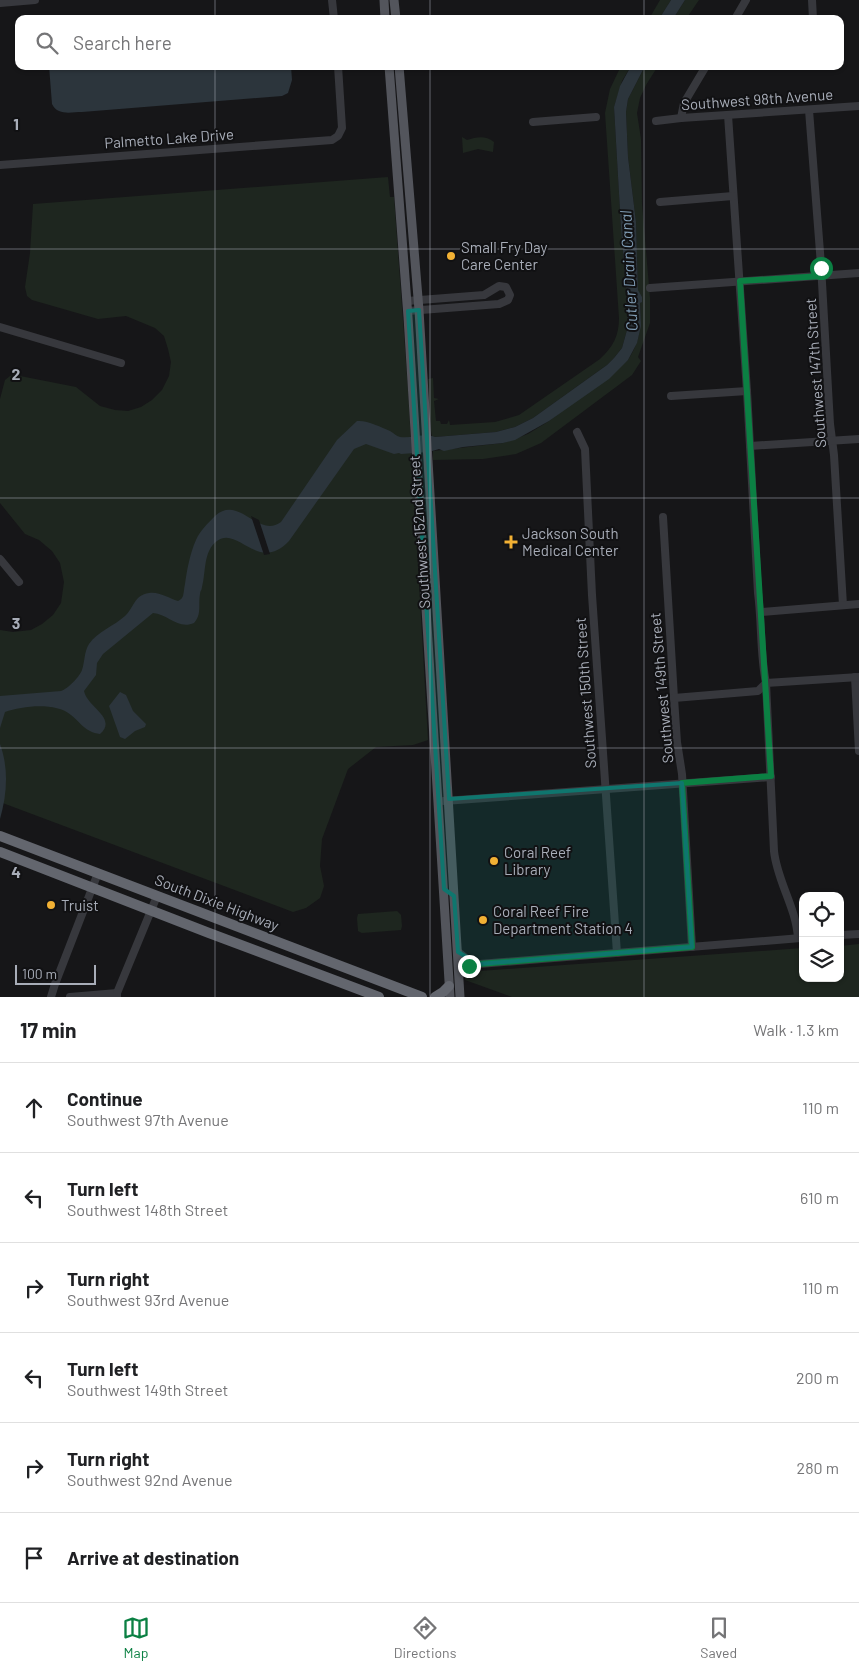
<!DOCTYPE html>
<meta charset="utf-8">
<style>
body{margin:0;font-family:Barlow,sans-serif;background:#f6f6f6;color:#202124}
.controls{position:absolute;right:15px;bottom:15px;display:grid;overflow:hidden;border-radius:10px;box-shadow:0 1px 4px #0004}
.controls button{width:45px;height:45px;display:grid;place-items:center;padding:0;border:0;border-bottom:1px solid #e0e0e0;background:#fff;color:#202124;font:25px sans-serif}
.scale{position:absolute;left:15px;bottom:12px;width:81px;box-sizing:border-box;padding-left:5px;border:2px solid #a8adb8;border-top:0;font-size:14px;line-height:18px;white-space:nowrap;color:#a8adb8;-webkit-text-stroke:4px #111113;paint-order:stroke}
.stop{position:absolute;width:15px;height:15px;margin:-11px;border:4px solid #0b8043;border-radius:50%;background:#fff}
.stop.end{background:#0b8043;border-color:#fff;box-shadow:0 1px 5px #0008}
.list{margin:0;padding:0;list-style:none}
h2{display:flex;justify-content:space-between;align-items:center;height:65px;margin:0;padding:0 20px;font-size:21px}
h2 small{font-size:16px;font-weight:400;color:#757577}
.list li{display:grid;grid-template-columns:32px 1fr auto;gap:15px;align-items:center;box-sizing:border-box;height:90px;padding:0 20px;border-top:1px solid #e0e0e0}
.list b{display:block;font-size:19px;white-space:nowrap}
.list p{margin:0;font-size:16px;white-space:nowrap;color:#757577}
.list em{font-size:16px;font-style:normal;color:#757577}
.icon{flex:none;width:28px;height:28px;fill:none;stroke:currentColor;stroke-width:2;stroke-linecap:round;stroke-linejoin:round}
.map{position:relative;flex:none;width:859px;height:997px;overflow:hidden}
.search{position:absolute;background:#fff;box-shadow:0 1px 4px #0004;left:15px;right:15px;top:15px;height:55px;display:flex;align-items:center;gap:12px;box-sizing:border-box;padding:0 18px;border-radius:10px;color:#757577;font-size:19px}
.sheet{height:605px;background:#fff}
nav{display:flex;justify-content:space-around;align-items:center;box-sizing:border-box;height:70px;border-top:1px solid #e0e0e0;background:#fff;font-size:14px;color:#757577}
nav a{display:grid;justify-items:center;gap:2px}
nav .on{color:#0b8043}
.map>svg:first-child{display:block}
.green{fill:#1e261f}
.water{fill:#2c353c}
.pier{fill:#161618}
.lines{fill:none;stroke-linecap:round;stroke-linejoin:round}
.minor{stroke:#37383d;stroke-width:8}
.major{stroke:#53555c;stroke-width:9}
.highway{stroke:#63666e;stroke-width:10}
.route{stroke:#0b8043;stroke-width:6}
.marked{fill:#0f766e;fill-opacity:0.2;stroke:#0f766e;stroke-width:4;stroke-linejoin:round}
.grid{fill:none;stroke:#a8adb8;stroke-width:1;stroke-opacity:0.55}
.poi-dot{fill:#f2b134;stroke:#111113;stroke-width:2}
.labels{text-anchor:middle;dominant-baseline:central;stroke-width:4;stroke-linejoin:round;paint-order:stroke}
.street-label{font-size:15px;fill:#a8adb8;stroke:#111113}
.poi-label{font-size:15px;fill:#a8adb8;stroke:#111113;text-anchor:start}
.water-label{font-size:16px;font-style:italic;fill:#7f9bb3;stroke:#111113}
.grid-label{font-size:16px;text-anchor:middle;font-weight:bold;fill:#a8adb8;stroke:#111113;stroke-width:4;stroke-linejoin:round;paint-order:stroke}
</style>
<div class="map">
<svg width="859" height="997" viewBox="0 0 859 997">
<rect width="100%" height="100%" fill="#161618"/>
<g class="green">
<polygon points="660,0 671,0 659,19 649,19"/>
<polygon points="685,0 699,0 686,19 673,19"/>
<path d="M621,66h10l-9,15 -8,26 7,121 7,81 -1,21 -5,18 -8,10 -7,7 -74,53 -18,9 -19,5 -61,5 -3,-1 -1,-5 -3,-52 5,-1 1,20 5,1 -5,2 2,20h4l1,3h6l2,-4 1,5 45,-3 24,-7 81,-56c13,-12 19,-23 19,-41l-14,-205 5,-24z"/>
<path d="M645,66h13l-12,19 -6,13 -3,15 4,26 1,65 8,94v25l-12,34 3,4 -9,14 -91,68 -25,11 -33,5 -50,1v-9l70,-8 25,-9 21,-13 79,-61c13,-21 13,-33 12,-57l2,-2 -4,-11 -2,-68 -8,-65 -2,-45 2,-13z"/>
<path d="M462,137l5,3c10,-3 18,-5 27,2l-1,10 -15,-3 -15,4z"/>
<polygon points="388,177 390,197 394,197 408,390 428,740 413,745 376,747 348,769 322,839 320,866 324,886 320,898 306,908 293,912 0,802 0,630 13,632 31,630 42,624 53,615 61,603 64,582 60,563 52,551 39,540 25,534 0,503 0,399 5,380 10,376 15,375 76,387 100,406 115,410 128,411 141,407 152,400 162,390 169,376 171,362 168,349 164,336 155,328 126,316 98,319 32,300 27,296 25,287 30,253 33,204"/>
<polygon points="397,911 401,915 402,926 401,930 362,933 358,931 357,918 358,914"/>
<polygon points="859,944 859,997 512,997 465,980 466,972 803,948 803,978 840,978 840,946"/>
</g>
<g class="water">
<polygon points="671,0 685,0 673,19 659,19"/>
<path d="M49,66h242l1,14 -4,13 -6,3 -200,16c-11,0 -24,4 -30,-8z"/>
<path d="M631,66h14l-17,33 -2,13 2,45 8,65 2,68 4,7v5l-2,1 1,23 -4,17 -9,17 -19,19 -60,42 -34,19 -12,3 -40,4 -19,4 -5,-2 -10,3 -28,2 -2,-1 -5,1 -28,-10 -12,5 -65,92c-31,33 -51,-16 -72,0 -14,10 -11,32 -15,46 -1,6 -1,1 -2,7 -2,11 2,20 -6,29 -16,7 -26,-9 -41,-10l-50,41 -6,9 -1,12 -12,16c3,16 34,27 16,43 -15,-2 -19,-11 -29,-19 -16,-13 -48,-9 -66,-3l-5,16v-32l61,-5c7,-2 19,-15 21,-21 3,-9 2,-18 7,-26 8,-12 25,-18 36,-28 9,-8 9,-21 24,-23 9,-2 20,5 29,8 3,-2 3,-1 5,-5 1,-4 1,-8 2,-12 2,-14 5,-31 11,-44 3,-8 13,-18 19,-24 24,-22 43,23 66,6l56,-82 20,-19c10,-1 24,6 33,10 4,2 6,5 10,6 12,2 25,-5 35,0l61,-5 19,-5 18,-9 74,-53 7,-7 8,-10 5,-18 1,-21 -7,-81 -7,-121 6,-21z"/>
<polygon points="120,692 126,695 133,711 146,724 145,727 135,731 125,739 120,737 109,706"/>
<path d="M0,744c9,25 7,50 0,75z"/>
</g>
<polygon class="pier" points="251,516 259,520 270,554 264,555"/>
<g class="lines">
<g class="minor">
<polyline points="332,0 334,19"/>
<polyline points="812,0 813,19"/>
<polyline points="0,3 35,0"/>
<polyline points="735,19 746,0"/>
<polyline points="809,110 821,265 830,424 834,455 843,605"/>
<path d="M728,115l19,276 11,202c4,30 2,61 8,90l8,168c3,30 22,56 24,87"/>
<polyline points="681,118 684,103 706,66"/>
<polyline points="656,121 681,118 859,106"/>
<polyline points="533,122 596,117"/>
<polyline points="0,165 332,140 338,136 342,128 338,66"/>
<polyline points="660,202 733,196"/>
<polyline points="650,288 859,273"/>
<polyline points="407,301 484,295 499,286 506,287 510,295 508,300 499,304 408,311"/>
<polyline points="0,327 121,363"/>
<polyline points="671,396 747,391"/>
<polyline points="577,432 585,449 592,595 617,953"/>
<polyline points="750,446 859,439"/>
<polyline points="663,517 674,698 677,742 682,774 692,947"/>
<polyline points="0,559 19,582"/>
<polyline points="761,612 859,604"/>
<polyline points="855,677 859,751"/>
<polyline points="674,698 758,691 766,683 859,677"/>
<polyline points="444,801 771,777"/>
<polyline points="840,935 859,934"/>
<polyline points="458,952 467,959 477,963"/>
<polyline points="460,970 466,967 479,964 801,938"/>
<polyline points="51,997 55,984 98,873"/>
<polyline points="70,997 117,993"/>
<polyline points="117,997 117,993 157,896"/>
</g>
<g class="major">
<polyline points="384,0 385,19"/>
<polyline points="394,0 396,19"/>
<polyline points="389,66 408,317 450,997"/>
<polyline points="399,66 419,310 460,997"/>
</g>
<g class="highway">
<polyline points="0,836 422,997"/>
<polyline points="0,852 209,933 379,997"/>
<polyline points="435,997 443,992 449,986"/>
</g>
</g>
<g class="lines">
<polyline class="route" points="469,966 479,964 692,947 682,783 771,776 740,281 822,276 821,268"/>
</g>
<path class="marked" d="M419,310l30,489 233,-16 10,164 -213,17 -21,-12 -4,-56 -10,-7 -36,-578z"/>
<path class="grid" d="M215,0v19M430,0v19M644,0v19M215,66v931M430,66v931M644,66v931M0,249h859M0,498h859M0,748h859"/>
<g class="poi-dot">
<circle cx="451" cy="256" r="5"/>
<path d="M508.5 534.5h5v5h5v5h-5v5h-5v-5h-5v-5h5z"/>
<circle cx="494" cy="861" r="5"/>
<circle cx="51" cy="905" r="5"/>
<circle cx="483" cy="920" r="5"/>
</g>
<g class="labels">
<g class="street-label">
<text transform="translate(757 99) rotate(-4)">Southwest 98th Avenue</text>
<text transform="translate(169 138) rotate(-4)">Palmetto Lake Drive</text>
<text transform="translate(815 373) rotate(-94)">Southwest 147th Street</text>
<text transform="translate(419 532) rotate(-94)">Southwest 152nd Street</text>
<text transform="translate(661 688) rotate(-95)">Southwest 149th Street</text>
<text transform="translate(585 693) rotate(-94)">Southwest 150th Street</text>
<text transform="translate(217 902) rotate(21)">South Dixie Highway</text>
</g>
<g class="poi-label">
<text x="461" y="247">Small Fry Day<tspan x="461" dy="17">Care Center</tspan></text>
<text x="522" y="533">Jackson South<tspan x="522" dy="17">Medical Center</tspan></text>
<text x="504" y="852">Coral Reef<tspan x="504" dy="17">Library</tspan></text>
<text x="61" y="905">Truist</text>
<text x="493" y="911">Coral Reef Fire<tspan x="493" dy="17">Department Station 4</tspan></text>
</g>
<g class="water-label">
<text transform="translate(628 271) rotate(-93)">Cutler Drain Canal</text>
</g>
</g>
<g class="grid-label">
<text x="16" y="130">1</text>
<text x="16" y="380">2</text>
<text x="16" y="629">3</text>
<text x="16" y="878">4</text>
</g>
</svg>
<div class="controls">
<button><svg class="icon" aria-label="locate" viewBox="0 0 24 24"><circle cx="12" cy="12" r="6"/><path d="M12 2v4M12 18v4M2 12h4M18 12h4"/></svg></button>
<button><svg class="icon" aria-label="layers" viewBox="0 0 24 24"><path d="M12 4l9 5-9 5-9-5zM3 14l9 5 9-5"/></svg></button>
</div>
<div class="scale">100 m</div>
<div class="stop" style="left:821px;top:268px"></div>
<div class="stop end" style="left:469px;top:966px"></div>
<div class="search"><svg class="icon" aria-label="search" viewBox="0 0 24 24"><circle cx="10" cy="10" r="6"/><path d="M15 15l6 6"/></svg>Search here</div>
</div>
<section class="sheet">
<h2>17 min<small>Walk · 1.3 km</small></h2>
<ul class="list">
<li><svg class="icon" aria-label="ahead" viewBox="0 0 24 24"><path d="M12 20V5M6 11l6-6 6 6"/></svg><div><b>Continue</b><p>Southwest 97th Avenue</p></div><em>110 m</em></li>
<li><svg class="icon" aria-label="left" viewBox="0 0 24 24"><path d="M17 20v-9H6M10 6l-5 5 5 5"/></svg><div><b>Turn left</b><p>Southwest 148th Street</p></div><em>610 m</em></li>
<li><svg class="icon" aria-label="right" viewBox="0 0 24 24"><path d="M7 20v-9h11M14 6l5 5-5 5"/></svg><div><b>Turn right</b><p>Southwest 93rd Avenue</p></div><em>110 m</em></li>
<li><svg class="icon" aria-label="left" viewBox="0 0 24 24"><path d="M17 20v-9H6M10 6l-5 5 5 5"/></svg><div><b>Turn left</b><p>Southwest 149th Street</p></div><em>200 m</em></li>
<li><svg class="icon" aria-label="right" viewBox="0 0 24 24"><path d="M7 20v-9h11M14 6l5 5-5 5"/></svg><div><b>Turn right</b><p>Southwest 92nd Avenue</p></div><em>280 m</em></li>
<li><svg class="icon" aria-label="arrive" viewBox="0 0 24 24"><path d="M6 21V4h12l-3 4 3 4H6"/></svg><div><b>Arrive at destination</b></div></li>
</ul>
</section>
<nav>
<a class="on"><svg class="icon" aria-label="map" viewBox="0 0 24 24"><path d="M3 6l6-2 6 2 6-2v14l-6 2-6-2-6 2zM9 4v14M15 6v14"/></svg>Map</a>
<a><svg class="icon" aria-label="directions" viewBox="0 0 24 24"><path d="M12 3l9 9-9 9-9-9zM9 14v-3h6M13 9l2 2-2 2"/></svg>Directions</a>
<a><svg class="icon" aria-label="saved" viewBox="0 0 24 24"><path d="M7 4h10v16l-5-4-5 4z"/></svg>Saved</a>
</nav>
